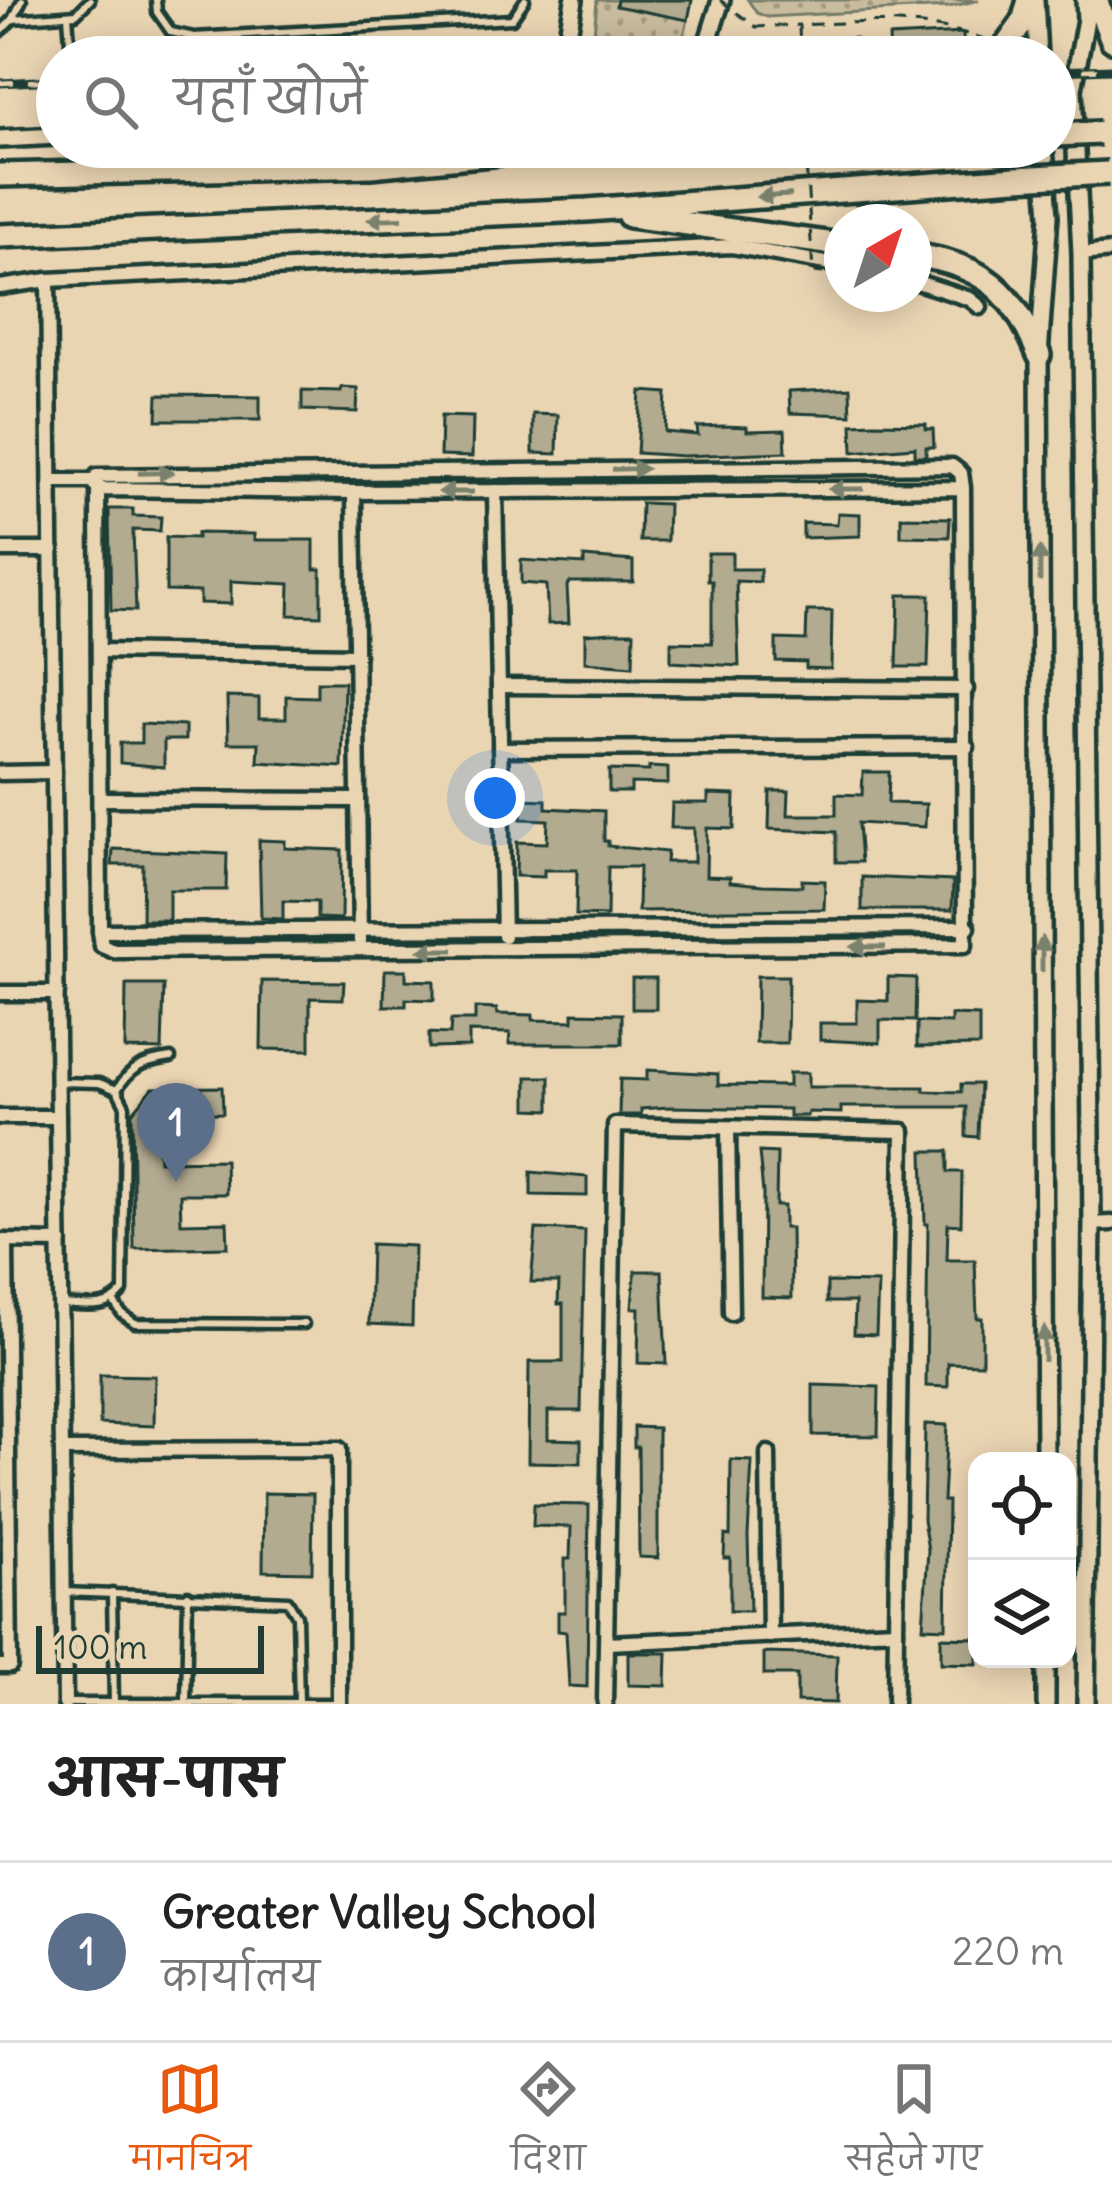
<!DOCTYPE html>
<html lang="hi">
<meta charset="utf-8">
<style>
body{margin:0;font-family:Delius,"Playpen Sans Deva",sans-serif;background:#f6f6f6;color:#222}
.controls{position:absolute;right:36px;bottom:36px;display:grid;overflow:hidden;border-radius:24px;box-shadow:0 6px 30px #0003}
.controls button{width:108px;height:108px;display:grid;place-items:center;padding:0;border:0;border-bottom:3px solid #e0e0e0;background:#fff;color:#222;font:60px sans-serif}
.compass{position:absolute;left:824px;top:204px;width:108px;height:108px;border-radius:50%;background:#fff;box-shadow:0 6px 30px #0003;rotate:39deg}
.scale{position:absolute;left:36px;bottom:30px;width:228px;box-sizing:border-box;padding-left:12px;border:6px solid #1f3d34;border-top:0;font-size:33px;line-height:42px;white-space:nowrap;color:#1f3d34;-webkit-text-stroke:9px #ead5b3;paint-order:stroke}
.you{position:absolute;left:495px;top:798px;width:42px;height:42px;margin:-30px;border:9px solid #fff;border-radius:50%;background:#1a73e8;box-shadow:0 0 0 18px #1a73e833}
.badge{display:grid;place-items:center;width:78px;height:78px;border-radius:50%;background:#ea580c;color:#fff;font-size:39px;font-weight:700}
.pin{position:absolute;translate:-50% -99px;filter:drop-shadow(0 3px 6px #0008)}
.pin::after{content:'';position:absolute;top:63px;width:42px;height:36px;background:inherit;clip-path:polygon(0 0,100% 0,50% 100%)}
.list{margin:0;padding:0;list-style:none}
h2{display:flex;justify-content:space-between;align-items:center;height:156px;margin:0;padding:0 48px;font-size:51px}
h2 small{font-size:39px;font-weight:400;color:#767676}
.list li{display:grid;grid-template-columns:78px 1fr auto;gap:36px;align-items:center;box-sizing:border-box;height:180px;padding:0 48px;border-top:3px solid #e0e0e0}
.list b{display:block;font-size:45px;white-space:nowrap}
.list p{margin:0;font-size:39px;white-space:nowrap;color:#767676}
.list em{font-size:39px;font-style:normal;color:#767676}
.icon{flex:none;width:66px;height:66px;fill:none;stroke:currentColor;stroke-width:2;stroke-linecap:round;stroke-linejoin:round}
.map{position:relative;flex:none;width:1112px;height:1704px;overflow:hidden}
.search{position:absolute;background:#fff;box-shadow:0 6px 30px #0003;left:36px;right:36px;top:36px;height:132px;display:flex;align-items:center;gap:30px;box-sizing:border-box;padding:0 42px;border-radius:66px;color:#767676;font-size:45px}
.sheet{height:336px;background:#fff}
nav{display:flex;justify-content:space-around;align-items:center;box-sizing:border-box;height:168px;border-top:3px solid #e0e0e0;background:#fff;font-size:33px;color:#767676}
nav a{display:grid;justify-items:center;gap:6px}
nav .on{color:#ea580c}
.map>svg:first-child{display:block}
.park{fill:url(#park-dots);stroke:#747c69;stroke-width:3}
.building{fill:#b2ab90;stroke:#1f3d34;stroke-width:3}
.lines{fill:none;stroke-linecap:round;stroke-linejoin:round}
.service-casing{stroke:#1f3d34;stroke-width:15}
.minor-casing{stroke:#1f3d34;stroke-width:21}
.tertiary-casing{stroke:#1f3d34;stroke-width:24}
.trunk-casing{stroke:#1f3d34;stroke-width:30}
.path{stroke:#1f3d34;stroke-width:3;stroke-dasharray:12 9;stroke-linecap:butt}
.service{stroke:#ead5b3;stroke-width:6}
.minor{stroke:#ead5b3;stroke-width:12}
.tertiary{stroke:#ead5b3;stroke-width:15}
.trunk{stroke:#ead5b3;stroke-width:21}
.rail-casing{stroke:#1f3d34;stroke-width:9}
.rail{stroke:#ead5b3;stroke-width:4.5;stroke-dasharray:14;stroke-linecap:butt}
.trunk-bridge-casing{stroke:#1f3d34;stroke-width:30;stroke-linecap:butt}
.path-bridge{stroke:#1f3d34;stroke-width:3;stroke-dasharray:12 9;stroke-linecap:butt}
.trunk-bridge{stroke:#ead5b3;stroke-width:21}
.oneway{fill:#7a816d}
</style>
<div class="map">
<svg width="1112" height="1704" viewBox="0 0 1112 1704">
<defs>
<pattern id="park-dots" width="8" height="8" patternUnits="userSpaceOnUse" patternTransform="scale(3)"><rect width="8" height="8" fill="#c9bc9e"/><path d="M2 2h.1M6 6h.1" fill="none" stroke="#a39a82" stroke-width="1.8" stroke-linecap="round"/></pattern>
</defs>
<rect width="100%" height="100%" fill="#ead5b3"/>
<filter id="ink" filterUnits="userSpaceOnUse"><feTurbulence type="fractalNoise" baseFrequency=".00833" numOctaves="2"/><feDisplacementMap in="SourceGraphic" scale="24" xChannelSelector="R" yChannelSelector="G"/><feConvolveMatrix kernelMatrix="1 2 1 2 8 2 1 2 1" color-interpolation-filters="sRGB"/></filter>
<g filter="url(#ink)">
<g class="park">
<polygon points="597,0 633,0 688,20 678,57 592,57"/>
<polygon points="748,0 979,0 949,7 767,17 757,13"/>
</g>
<g class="building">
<polygon points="617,0 692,0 688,20 616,6"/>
<polygon points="963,33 964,57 890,57 889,37"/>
<polygon points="855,38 856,57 778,57 777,42"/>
<polygon points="342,388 358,389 357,412 302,410 302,391 341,392"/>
<polygon points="850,388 851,415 790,413 789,391"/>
<polygon points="641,391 667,393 665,432 698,435 697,427 723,426 747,427 747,431 785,430 786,452 684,456 637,453"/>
<polygon points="158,395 260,396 260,420 157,420"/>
<polygon points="533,414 558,415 557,454 533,453"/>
<polygon points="441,416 473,417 472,457 440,456"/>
<polygon points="875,423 926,424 926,429 933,429 934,447 926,447 926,456 915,456 915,447 853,452 852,424"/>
<polygon points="641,503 668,504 667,541 640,541"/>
<polygon points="109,509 133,509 133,516 161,517 160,531 133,530 136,611 111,610"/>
<polygon points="838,513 860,514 860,536 803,538 803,523 837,524"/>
<polygon points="901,517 950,518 949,537 901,536"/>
<polygon points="197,533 254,534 254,540 314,540 314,569 321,569 321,616 289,615 290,584 231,581 231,604 200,603 200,592 166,591 166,537 197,538"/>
<polygon points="708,553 732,553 732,569 760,569 760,582 736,581 739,666 671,662 671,642 712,643 712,581 708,581"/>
<polygon points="584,557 633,561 633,582 570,582 567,586 569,623 548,624 546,585 521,583 521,560 584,564"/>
<polygon points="899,595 930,595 928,667 897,667"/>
<polygon points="807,611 832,611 831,669 806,668 806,662 776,661 776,639 806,640"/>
<polygon points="612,632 634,632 633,666 585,662 585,634"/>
<polygon points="317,682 344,682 342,767 258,762 259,743 228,743 227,697 259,698 259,718 286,718 286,696 317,697"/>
<polygon points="141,724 185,726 185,740 164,740 164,767 120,763 120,743 141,743"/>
<polygon points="649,767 668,768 668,784 631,783 631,792 609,792 609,770 649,771"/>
<polygon points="863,772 889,772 888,803 926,804 925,827 858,823 861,862 836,862 836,832 769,829 770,791 789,791 788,815 836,815 836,794 862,795"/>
<polygon points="708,794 735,795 734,829 707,828 706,876 730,877 730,882 763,885 802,886 802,880 825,881 824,909 638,911 639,867 608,867 607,916 576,915 577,870 544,870 544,877 516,876 517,842 547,843 548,820 521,819 522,799 546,800 546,808 604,811 604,841 608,841 608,846 667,852 666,862 694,862 694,828 671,828 672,803 708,803"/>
<polygon points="259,840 285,841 285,848 342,850 341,919 317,918 317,902 283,901 283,919 261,918"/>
<polygon points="113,849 227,854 226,890 169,890 169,920 142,920 143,865 112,865"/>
<polygon points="862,877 953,881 952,910 862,910"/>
<polygon points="385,970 406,970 406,980 434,981 434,1000 406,999 406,1006 384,1006"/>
<polygon points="757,976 788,976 787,1043 756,1043"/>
<polygon points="888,977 916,978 915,1021 880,1020 880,1043 820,1040 820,1023 857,1023 857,1000 888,1001"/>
<rect x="632" y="978" width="24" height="31"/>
<polygon points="262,981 344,982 343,999 310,998 310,1050 261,1049"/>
<polygon points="126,985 164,985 162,1050 125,1049"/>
<polygon points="475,1008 497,1009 497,1014 533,1015 533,1020 573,1021 573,1013 622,1014 622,1044 509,1044 510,1033 469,1032 469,1047 429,1048 429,1033 450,1034 451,1020 475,1020"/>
<polygon points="951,1015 979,1016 979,1046 917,1047 917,1022 951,1023"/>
<polygon points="647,1070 718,1074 718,1085 789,1086 789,1073 808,1073 808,1087 924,1087 924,1091 961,1092 961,1084 980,1084 978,1137 966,1136 966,1107 841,1107 841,1113 808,1112 807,1116 789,1116 789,1109 669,1107 641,1109 641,1115 619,1115 620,1079 647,1080"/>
<polygon points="527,1077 550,1077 550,1110 527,1109"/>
<polygon points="222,1087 223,1113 157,1114 159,1161 225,1160 226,1194 180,1194 181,1223 227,1222 228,1247 134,1249 132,1113 153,1088"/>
<polygon points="923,1151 948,1151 948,1172 962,1172 961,1225 948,1224 947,1260 975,1260 977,1318 982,1318 982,1364 948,1363 948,1387 926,1386 928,1224 925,1224"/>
<polygon points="759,1152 777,1153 776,1206 784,1206 784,1228 791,1228 792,1298 762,1297 763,1193"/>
<polygon points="531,1172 587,1177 587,1196 531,1195"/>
<polygon points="536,1229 585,1231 581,1411 548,1411 548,1439 581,1440 581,1463 528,1462 529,1362 563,1362 563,1304 558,1304 559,1282 531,1282"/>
<polygon points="371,1244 414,1246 412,1326 369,1324"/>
<polygon points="635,1271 662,1271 666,1364 638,1363 639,1308 632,1308"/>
<polygon points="827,1282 878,1283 876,1335 854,1334 855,1302 827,1302"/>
<polygon points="100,1375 155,1376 154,1426 100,1424"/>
<polygon points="813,1385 879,1387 878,1436 813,1435"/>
<polygon points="925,1424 947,1425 943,1501 948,1501 946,1628 923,1627 928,1550 923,1520"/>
<polygon points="634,1427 658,1428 658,1558 639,1557 638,1447 634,1447"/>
<polygon points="731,1460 752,1461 748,1536 750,1611 730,1611 730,1558 724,1558 725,1535 730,1536"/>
<polygon points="264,1493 313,1494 312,1572 263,1571"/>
<polygon points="534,1504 589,1505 587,1687 569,1686 566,1632 558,1631 558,1612 565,1612 565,1559 570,1559 571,1527 533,1526"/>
<polygon points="941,1637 977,1638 977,1664 941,1663"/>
<polygon points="628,1653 667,1653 666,1686 628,1685"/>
<polygon points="764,1653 837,1655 836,1703 797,1702 797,1675 764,1675"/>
</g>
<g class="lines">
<g class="service-casing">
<g id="service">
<polyline points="156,0 157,12 171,32 194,37 512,19 525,0"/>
<polyline points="68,15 71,57"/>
<polyline points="13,19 76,14 90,0"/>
<polyline points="0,32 13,19 22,0"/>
<path d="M58,1082l41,1 18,7 8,16 -2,185c-16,20 -39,14 -62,13"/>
<path d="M117,1090c14,-24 27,-28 54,-32"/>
<polyline points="114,1302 122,1314 135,1323 304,1324"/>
<polyline points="64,1592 288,1601 297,1616 299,1703"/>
<polyline points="112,1593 114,1703"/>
<polyline points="65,1703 338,1703"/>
<polyline points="186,1703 188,1595"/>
</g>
</g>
<g class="minor-casing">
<g id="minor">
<polyline points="1081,254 1112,251"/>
<polyline points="48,280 65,1704"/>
<polyline points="914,281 970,299 980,307"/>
<polyline points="0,287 48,280 732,246 842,266"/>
<polyline points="51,481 95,481"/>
<polyline points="98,488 100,931 102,946 114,951 965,945 963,488 961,473 952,466 97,476 95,485 103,489 354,492 963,488"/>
<polyline points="495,491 504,936"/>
<polyline points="354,492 360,941"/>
<polyline points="0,550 52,550"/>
<polyline points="99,651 357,655"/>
<polyline points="499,686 966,689"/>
<polyline points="500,749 967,747"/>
<polyline points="0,773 54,772"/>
<polyline points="100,799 357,800"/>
<polyline points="100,931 968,927"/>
<polyline points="0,993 57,993"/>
<polyline points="0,1117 58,1117"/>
<polyline points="728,1128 731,1313"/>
<polyline points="1092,1224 1112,1223"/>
<polyline points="1,1241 60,1242"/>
<polyline points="62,1450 339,1449 339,1704"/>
<polyline points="768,1453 770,1636"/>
<polyline points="607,1643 896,1630"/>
<polyline points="0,1666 10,1666 6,1241"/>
<polyline points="605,1704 615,1125 903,1131 895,1704"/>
</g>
</g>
<g class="tertiary-casing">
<g id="tertiary">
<polyline points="1035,0 1038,57"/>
<polyline points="1085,0 1086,19 1073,89 1081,254 1092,1224 1086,1704"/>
<polyline points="564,57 574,0"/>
<polyline points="703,57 721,0"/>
<polyline points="0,139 57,136"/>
<polyline points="1044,147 1049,216 1039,355 1045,1461"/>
<polyline points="1046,1659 1046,1704"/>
</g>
</g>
<g class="trunk-casing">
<g id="trunk">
<polyline points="1096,0 1112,40"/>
<polyline points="998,57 1023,22 1029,0"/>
<polyline points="0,175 371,166 511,152 682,147"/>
<polyline points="629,216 842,245"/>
<polyline points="0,236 587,210 1016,178"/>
<path d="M914,255c69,10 99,35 125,100"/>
</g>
</g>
<path class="path" d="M800,57l-1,-32c69,-3 124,-8 191,16"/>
<use href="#service" class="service"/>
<use href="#minor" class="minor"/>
<use href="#tertiary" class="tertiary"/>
<use href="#trunk" class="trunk"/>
<g class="rail-casing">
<g id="rail">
<polyline points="1055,71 1112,69"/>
<polyline points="0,83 57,80"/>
</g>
</g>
<use href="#rail" class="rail"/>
<g class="trunk-bridge-casing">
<g id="trunk-bridge">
<polyline points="1055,135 1100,133"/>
<polyline points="1016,178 1108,173"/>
</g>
</g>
<g class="path-bridge">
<polyline points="720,0 756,27 799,25"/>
<polyline points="805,147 813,272 823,273"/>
</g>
<use href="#trunk-bridge" class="trunk-bridge"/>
</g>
<defs><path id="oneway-solid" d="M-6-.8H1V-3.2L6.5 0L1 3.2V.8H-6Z" transform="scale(3)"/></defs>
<g class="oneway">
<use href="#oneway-solid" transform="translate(774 196) rotate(176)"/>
<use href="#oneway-solid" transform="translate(385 219) rotate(178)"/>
<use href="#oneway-solid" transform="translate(630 469) rotate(-1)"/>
<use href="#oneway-solid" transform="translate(156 473) rotate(-1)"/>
<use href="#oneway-solid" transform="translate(846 489) rotate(180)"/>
<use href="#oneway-solid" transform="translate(456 492) rotate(180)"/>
<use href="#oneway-solid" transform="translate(1040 564) rotate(-90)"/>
<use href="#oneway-solid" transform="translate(868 947) rotate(180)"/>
<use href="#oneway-solid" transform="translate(436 950) rotate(180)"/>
<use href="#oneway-solid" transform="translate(1042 954) rotate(-90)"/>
<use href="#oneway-solid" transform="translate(1044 1344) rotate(-90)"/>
</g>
</g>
</svg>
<div class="controls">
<button><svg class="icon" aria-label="locate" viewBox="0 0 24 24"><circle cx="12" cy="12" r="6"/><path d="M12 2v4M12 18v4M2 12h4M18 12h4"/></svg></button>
<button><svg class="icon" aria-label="layers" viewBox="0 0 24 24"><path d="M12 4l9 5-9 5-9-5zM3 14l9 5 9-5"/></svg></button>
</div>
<svg class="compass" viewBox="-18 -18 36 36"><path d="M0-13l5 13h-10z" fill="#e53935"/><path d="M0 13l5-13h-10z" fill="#767676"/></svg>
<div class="scale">100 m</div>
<div class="you"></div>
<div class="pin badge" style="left:176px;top:1182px;background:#5c6f8a">1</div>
<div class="search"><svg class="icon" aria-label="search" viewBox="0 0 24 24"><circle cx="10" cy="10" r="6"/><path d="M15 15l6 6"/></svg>यहाँ खोजें</div>
</div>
<section class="sheet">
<h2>आस-पास<small></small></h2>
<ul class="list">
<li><span class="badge" style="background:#5c6f8a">1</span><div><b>Greater Valley School</b><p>कार्यालय</p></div><em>220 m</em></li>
</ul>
</section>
<nav>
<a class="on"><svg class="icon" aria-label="map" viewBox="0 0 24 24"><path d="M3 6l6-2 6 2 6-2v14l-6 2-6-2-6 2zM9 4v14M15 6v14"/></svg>मानचित्र</a>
<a><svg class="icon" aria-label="directions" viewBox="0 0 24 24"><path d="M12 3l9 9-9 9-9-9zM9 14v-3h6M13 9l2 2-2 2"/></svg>दिशा</a>
<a><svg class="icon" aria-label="saved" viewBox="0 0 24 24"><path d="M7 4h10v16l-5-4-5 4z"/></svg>सहेजे गए</a>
</nav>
